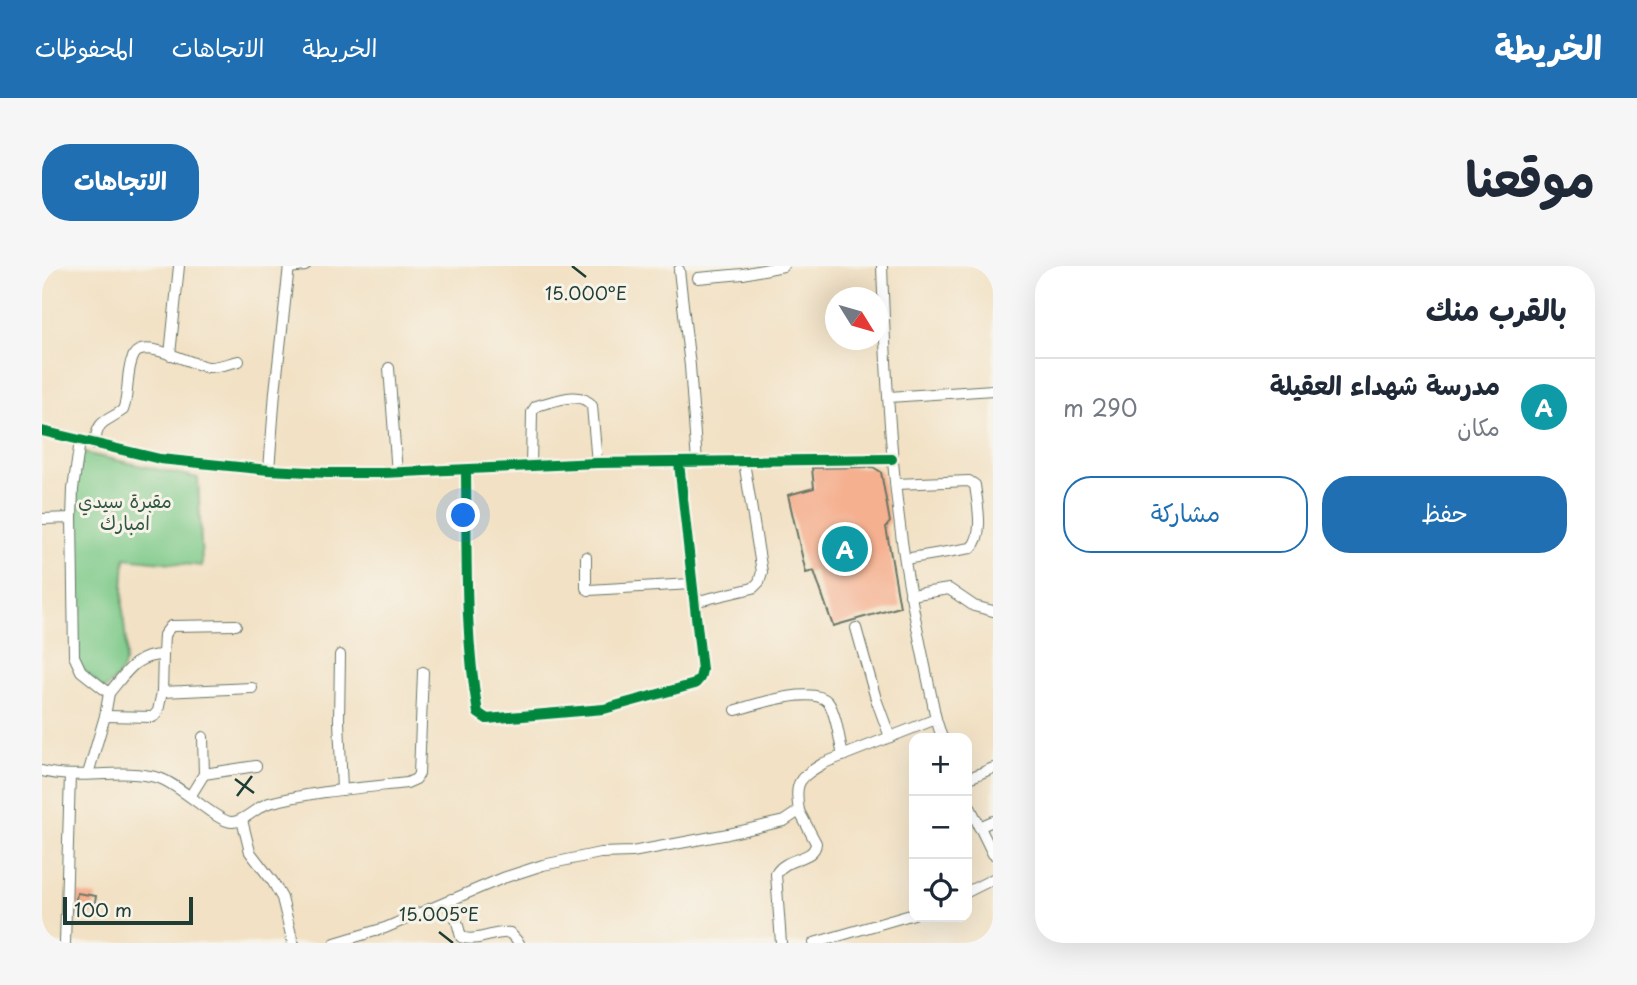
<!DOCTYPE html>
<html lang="ar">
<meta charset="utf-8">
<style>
body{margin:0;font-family:"Playpen Sans","Playpen Sans Arabic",sans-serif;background:#f6f6f7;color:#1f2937;direction:rtl}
.controls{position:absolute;right:21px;bottom:21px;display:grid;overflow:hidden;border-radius:14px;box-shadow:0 7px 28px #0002}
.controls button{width:63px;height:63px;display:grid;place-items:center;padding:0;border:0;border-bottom:2px solid #e0e1e3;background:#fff;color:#1f2937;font:35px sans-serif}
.compass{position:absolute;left:783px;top:21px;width:63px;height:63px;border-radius:50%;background:#fff;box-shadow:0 7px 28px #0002;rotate:127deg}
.scale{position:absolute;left:21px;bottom:18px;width:130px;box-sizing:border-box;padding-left:7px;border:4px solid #1f3d34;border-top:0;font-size:19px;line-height:24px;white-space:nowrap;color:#1f3d34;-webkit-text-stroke:5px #f7f3e8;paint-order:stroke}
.you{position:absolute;left:422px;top:250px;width:24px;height:24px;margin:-18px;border:5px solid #fff;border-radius:50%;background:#1a73e8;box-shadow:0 0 0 10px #1a73e833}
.badge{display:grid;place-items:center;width:46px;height:46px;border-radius:50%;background:#1f6fb2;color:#fff;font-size:23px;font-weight:700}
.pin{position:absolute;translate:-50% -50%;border:4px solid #fff;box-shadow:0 2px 7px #0006}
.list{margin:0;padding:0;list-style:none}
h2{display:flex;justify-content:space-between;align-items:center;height:91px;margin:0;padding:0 28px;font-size:30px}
h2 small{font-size:23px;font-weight:400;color:#747a83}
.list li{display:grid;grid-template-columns:46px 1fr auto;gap:21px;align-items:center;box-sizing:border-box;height:98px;padding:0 28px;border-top:2px solid #e0e1e3}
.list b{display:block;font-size:26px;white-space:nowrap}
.list p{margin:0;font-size:23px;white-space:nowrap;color:#747a83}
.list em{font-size:23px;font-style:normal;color:#747a83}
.actions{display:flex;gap:14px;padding:21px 28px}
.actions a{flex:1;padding:16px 0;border:2px solid #1f6fb2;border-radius:28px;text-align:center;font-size:24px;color:#1f6fb2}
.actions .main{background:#1f6fb2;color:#fff}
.icon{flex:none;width:38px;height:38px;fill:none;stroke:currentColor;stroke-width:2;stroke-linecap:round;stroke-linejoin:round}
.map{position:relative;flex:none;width:951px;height:677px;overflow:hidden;direction:ltr;border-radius:28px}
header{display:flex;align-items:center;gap:42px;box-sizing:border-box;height:98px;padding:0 35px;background:#1f6fb2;color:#fff}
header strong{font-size:33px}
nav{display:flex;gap:38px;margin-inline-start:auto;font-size:24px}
.intro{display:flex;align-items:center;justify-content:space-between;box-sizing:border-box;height:168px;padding:0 42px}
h1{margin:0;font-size:49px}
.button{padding:18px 32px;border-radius:28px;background:#1f6fb2;color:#fff;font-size:24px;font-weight:700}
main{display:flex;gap:42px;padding:0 42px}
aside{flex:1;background:#fff;border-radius:28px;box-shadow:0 7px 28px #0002}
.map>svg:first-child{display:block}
.green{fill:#7cc988;stroke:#4e835e;stroke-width:2}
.building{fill:#f5b090}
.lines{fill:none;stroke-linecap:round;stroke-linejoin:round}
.minor-casing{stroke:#697666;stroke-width:12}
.minor{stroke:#fff;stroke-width:10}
.cycleway-casing{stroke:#f7f3e8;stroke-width:15}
.cycleway{stroke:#00873e;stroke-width:10}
.ticks{fill:none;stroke:#1f3d34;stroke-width:2.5}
.labels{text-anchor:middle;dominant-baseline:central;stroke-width:6;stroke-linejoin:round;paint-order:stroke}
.park-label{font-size:19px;fill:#325945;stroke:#f7f3e8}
.ticks-label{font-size:18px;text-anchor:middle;fill:#1f3d34;stroke:#f7f3e8;stroke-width:6;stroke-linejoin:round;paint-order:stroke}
</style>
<header>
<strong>الخريطة</strong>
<nav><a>الخريطة</a><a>الاتجاهات</a><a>المحفوظات</a></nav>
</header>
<div class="intro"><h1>موقعنا</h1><a class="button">الاتجاهات</a></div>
<main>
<aside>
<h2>بالقرب منك<small></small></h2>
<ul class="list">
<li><span class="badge" style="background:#0f9aa8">A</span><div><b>مدرسة شهداء العقيلة</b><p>مكان</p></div><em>290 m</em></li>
</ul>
<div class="actions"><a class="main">حفظ</a><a>مشاركة</a></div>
</aside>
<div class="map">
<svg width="951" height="677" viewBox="0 0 951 677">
<rect width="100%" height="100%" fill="#f7f3e8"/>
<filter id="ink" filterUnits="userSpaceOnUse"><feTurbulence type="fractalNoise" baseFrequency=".0143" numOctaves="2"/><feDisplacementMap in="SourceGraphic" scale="14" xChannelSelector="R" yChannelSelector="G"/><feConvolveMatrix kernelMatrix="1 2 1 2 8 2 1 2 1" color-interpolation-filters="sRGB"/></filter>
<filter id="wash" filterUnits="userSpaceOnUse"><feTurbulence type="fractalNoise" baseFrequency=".00686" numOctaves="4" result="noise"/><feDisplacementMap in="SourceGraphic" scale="28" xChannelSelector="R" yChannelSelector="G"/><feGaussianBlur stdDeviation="1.57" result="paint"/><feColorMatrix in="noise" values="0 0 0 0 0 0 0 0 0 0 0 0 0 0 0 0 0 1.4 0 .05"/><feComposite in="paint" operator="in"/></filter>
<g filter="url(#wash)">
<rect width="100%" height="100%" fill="#f2e1c4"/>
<path class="green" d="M41,187l115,25 4,88 -77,-8c-1,17 -3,34 -2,51 1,36 14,56 -19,81l-27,-26 -1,-180z"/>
<g id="blocks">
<g class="building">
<polygon points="831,201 839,206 848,256 844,261 858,341 791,360 772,305 764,307 746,229 772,222 770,202"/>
<polygon points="35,627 54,630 51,648 32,645"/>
</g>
</g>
</g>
<g filter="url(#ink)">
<use href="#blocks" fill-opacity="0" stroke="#697666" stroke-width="2"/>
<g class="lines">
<g class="minor-casing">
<g id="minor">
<path d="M840,0c3,87 7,174 18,260 8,65 23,129 36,193l6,19"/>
<polyline points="247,2 263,0"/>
<polyline points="637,4 648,100 655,197"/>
<polyline points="656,12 701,8 741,0"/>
<polyline points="128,89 137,0"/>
<polyline points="347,102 355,207"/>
<polyline points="847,131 951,124"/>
<polyline points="0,165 118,193 227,204 286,207 340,207 555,197 850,193"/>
<polyline points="38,175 31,223 30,252 32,390 39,405 67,427 63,450 46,508"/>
<path d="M52,179c5,-28 10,-21 29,-35 7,-17 2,-39 11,-55 10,-17 56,9 73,12 9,1 22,-4 32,-6"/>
<path d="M489,201l1,-55 4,-6c17,-4 45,-17 56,0l5,57"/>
<polyline points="227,204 233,126 247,0"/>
<path d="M424,204c1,81 -2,163 12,243l9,6 117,-10 91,-25 5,-6 2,-8 -23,-207"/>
<path d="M854,218l73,-3 6,4c2,17 10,50 -4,63l-66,11"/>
<polyline points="0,253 30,252"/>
<polyline points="544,291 544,322 547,324 649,318"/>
<polyline points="868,329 907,323 932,340 951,345"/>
<polyline points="652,336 711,322 717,316 720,306 702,196"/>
<polyline points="814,362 834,433 848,471"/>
<polyline points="121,389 120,426 210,422"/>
<polyline points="298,389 297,455 300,524"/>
<path d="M67,427c17,-20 26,-38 54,-38l1,-20 7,-9 65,-1"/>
<path d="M694,444c18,-5 77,-25 92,-8 8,10 12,41 15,54"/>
<polyline points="63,450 111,451 116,445 120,426"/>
<path d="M0,505c38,10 79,-4 117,7 22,7 59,45 73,44 12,0 24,-15 37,-19 45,-12 92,-15 138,-20l9,-4 3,-5 4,-102"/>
<polyline points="162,508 214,500"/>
<polyline points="925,513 951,502"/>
<polyline points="149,529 162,508 161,471"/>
<polyline points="925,535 951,588"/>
<polyline points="200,554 208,586 231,616 240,632 251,677"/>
<polyline points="937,561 951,555"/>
<polyline points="925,626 951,613"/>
<path d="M409,633l10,38c15,6 32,-6 49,-4l9,10"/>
<polyline points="23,677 28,509"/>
<path d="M293,677l50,-15 118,-50 40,-13 57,-12 32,-1 96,-18 56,-13 15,-10c-5,-30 0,-33 25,-48l112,-44"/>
<path d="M739,677l-5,-69c10,-18 39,-13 40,-31l-17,-32"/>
<polyline points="772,677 872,648"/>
</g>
</g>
<use href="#minor" class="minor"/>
<g class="cycleway-casing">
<g id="cycleway">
<polyline points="0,165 118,193 227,204 286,207 340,207 555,197 850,193"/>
<path d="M424,204c1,81 -2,163 12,243l9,6 117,-10 91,-25 5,-6 2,-8 -23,-207"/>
</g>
</g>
<use href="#cycleway" class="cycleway"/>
</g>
</g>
<path class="ticks" d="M530,0l14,11M193,513l19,14M195,530l15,-20M397,666l14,11"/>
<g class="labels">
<g class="park-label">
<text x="83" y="234">مقبرة سيدي<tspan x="83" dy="22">امبارك</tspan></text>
</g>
</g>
<g class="ticks-label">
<text x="544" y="34">15.000°E</text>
<text x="397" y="655">15.005°E</text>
</g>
</svg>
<div class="controls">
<button>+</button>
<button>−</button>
<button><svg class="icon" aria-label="locate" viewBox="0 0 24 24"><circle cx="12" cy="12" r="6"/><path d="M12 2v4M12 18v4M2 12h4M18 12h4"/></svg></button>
</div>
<svg class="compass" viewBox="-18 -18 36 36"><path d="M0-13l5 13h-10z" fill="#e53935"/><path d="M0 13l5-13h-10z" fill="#747a83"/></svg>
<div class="scale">100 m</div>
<div class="you"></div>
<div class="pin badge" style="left:803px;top:283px;background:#0f9aa8">A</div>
</div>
</main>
